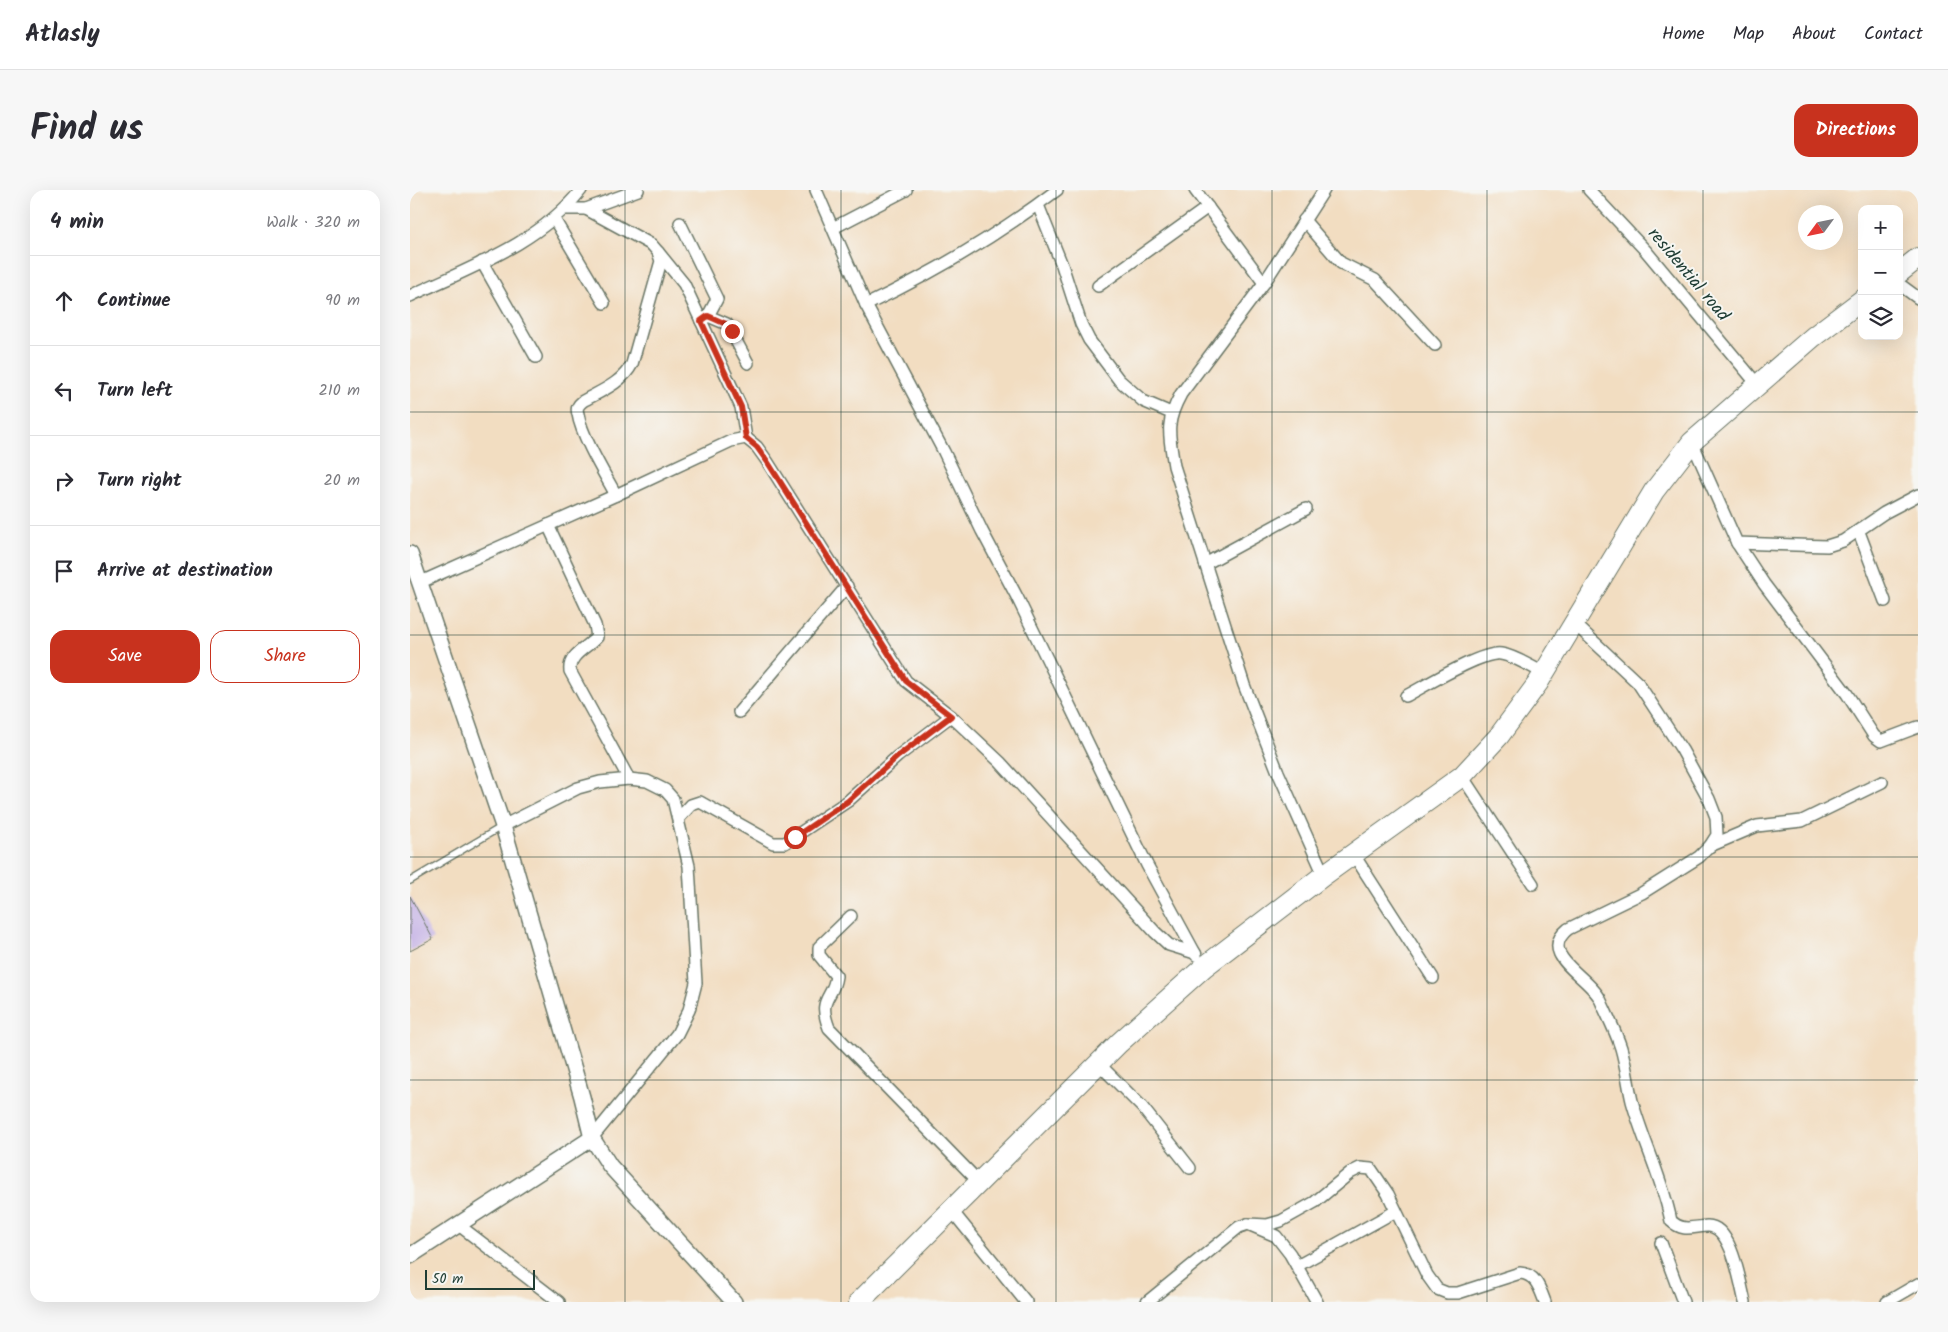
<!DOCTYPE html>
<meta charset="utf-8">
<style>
body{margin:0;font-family:Kalam,sans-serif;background:#f7f7f7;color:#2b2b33}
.controls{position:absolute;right:15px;top:15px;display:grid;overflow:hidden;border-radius:10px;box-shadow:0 5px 20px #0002}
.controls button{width:45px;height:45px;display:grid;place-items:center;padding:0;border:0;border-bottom:1px solid #e1e1e2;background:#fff;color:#2b2b33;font:25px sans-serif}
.compass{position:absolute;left:1388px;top:15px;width:45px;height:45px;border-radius:50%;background:#fff;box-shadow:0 5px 20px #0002;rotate:237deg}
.scale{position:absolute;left:15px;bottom:12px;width:110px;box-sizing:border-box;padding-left:5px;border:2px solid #1f3d34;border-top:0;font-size:14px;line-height:18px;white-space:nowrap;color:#1f3d34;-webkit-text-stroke:4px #f6f6f2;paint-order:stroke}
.stop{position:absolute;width:15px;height:15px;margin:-11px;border:4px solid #c8321e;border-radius:50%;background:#fff}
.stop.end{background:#c8321e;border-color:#fff;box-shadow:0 1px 5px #0008}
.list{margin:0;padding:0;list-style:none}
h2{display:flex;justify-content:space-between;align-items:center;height:65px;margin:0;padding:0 20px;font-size:21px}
h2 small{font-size:16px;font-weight:400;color:#7c7c81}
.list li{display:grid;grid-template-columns:32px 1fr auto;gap:15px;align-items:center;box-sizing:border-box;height:90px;padding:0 20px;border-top:1px solid #e1e1e2}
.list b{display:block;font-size:19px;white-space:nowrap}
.list em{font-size:16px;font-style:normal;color:#7c7c81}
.actions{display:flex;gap:10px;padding:15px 20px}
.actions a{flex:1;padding:11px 0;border:1px solid #c8321e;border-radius:15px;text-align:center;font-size:18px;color:#c8321e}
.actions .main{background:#c8321e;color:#fff}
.icon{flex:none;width:28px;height:28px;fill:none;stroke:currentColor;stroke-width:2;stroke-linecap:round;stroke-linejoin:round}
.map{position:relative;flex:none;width:1508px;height:1112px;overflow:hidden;border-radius:15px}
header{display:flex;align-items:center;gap:30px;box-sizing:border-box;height:70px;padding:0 25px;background:#fff;border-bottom:1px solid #e1e1e2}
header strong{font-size:24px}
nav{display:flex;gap:28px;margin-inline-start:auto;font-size:18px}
.intro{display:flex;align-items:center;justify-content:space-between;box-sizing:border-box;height:120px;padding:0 30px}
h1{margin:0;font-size:35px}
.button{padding:12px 22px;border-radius:15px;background:#c8321e;color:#fff;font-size:18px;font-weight:700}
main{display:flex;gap:30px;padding:0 30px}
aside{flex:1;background:#fff;border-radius:15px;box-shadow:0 5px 20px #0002}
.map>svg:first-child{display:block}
.building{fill:#c8b6e6}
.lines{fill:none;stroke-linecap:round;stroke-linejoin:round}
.service-casing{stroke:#697565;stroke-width:8}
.minor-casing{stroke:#697565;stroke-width:14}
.tertiary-casing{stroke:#697565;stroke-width:18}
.trunk-casing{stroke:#697565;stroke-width:22}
.service{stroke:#fff;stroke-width:5.5}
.minor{stroke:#fff;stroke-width:11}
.tertiary{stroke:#fff;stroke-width:15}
.trunk{stroke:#fff;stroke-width:20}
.route{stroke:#c8321e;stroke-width:6}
.grid{fill:none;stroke:#1f3d34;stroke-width:1;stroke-opacity:0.55}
.labels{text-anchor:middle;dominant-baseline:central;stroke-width:4;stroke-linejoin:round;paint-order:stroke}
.street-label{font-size:18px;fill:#1f3d34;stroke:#f6f6f2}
</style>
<header>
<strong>Atlasly</strong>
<nav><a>Home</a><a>Map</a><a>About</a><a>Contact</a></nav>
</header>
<div class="intro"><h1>Find us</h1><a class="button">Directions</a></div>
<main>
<aside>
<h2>4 min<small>Walk · 320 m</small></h2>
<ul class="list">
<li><svg class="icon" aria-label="ahead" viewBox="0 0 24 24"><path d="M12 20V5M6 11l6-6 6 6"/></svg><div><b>Continue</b></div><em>90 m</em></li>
<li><svg class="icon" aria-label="left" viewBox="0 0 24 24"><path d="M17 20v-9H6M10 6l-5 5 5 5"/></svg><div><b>Turn left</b></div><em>210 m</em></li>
<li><svg class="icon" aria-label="right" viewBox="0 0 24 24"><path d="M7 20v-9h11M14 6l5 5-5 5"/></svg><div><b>Turn right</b></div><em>20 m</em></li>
<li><svg class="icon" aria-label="arrive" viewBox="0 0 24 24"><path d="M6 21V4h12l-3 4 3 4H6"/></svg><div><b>Arrive at destination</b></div></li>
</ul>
<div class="actions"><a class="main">Save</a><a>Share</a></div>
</aside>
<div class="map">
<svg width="1508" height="1112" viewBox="0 0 1508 1112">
<rect width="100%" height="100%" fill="#f6f6f2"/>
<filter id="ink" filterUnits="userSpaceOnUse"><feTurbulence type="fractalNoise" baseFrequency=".02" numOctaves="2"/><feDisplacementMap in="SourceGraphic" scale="10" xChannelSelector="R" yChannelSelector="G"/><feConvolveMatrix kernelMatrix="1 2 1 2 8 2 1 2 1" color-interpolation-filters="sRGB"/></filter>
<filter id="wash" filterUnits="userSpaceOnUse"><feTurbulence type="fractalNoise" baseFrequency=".0096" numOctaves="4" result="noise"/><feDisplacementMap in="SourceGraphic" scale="20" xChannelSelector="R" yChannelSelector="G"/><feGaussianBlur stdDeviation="1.12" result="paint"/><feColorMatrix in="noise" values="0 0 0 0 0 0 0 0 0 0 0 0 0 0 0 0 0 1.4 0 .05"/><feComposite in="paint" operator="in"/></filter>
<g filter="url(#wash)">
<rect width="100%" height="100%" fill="#f2ddc1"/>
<g id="blocks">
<polygon class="building" points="0,706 23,749 0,761"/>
</g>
</g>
<g filter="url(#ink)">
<use href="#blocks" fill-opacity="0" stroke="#697565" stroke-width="1"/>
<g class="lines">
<g class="service-casing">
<polyline id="service" points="0,691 91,637"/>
</g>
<g class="minor-casing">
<g id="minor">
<polyline points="406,0 456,115 534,262 572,341 607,407 737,675 786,765"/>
<polyline points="785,0 854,93"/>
<polyline points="1179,0 1236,61 1347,194"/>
<polyline points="628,15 652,75 671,134 679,150 709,190 733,211 761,223"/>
<polyline points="156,19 176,19 228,0"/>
<path d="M176,19l66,36 6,7 3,9 -29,103c-10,19 -31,27 -49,37 -5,4 -7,7 -5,13 3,21 27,61 38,81"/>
<polyline points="144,29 194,113"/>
<polyline points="894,30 931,73 965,90 1025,155"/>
<polyline points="270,33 307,109 298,126 291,131"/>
<polyline points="423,38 496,0"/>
<polyline points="248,62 274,94 331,217 336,248"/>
<polyline points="72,72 126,167"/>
<polyline points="1489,94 1508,108"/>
<polyline points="688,96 798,17"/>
<path d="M0,106c61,-29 128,-52 171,-106"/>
<path d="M456,115c67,-32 132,-70 191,-115"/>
<polyline points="298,126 317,134 338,173"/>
<polyline points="1282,252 1327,353 1417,356 1433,351 1474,323 1508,305"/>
<path d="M138,335l47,100 2,12c-10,11 -29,18 -27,34l59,108"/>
<polyline points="1449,342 1475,411"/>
<polyline points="1327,353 1354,394 1437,504 1464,546 1471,551 1508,537"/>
<polyline points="795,374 896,319"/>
<polyline points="11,392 206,305 321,251 336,248 347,257 357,271 496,491 541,526 590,572 745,742 759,755 785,763"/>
<path d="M1165,434l63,59 44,67 27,49 7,18 1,18 -7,11 -11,11 -57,36 -74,36c-32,26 21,47 32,70 7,16 16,33 21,49 5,17 7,36 11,53 11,40 31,79 39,120 12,11 21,6 36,5 25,-1 33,57 38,76"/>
<path d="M996,506c19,-10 76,-45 95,-42 14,2 30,13 43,19"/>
<polyline points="329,522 437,396"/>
<polyline points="1052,586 1123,694"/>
<polyline points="268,629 281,615 290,612 363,653 375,653 438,611 488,566 541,526"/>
<polyline points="93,636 168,598 190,592 219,589 237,591 255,600 263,609 279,676 286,793 279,820 267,844 182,948"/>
<polyline points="1300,656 1347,636 1392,631 1472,592"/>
<polyline points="944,665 1023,788"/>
<path d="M914,685l-46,-103 -34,-87 -70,-219c-5,-32 -9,-43 7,-72l83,-111 60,-93"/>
<path d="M441,726l-32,31v8l17,21c-3,24 -19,21 -7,52l151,155"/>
<polyline points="689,874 732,917 780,978"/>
<polyline points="542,1021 616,1112"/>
<path d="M838,1034l19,1 14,-4 34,-19 35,-29 10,-5 11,1 17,25 39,81 10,14 10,4h11l62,-20c16,1 20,16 25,29"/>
<polyline points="50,1036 149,1112"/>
<polyline points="1251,1053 1273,1112"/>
<polyline points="887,1076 986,1021"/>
<polyline points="737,1112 829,1037 838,1034 866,1046 880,1064 907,1112"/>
<polyline points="1477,1112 1508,1094"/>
</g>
</g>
<g class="tertiary-casing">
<g id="tertiary">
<polyline points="0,364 93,636 172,907 182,948 200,976 324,1112"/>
<polyline points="0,1066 182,948"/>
</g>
</g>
<g class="trunk-casing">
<g id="trunk">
<polyline points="1489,83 1508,68"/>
<polyline points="449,1112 709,853 794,777 914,685 1052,586 1089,546 1128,493 1244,301 1282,252 1403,147 1452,110"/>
</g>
</g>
<use href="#service" class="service"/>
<use href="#minor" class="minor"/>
<use href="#tertiary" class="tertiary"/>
<use href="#trunk" class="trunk"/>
</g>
</g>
<g class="lines" filter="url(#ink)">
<polyline class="route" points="322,141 316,134 298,126 291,131 331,217 336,248 347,257 357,271 496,491 541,526 488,566 438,611 385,647"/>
</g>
<path class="grid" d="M215,0v1112M431,0v1112M646,0v1112M862,0v1112M1077,0v1112M1293,0v1112M0,222h1508M0,445h1508M0,667h1508M0,890h1508"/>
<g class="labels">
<g class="street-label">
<text transform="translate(1278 85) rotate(50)">residential road</text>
</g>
</g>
</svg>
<div class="controls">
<button>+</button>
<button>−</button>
<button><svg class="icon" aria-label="layers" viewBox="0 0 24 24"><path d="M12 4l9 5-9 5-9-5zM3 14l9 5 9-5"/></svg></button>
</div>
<svg class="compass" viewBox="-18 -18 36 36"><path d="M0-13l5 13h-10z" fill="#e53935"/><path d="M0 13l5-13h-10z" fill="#7c7c81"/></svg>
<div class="scale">50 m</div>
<div class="stop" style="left:385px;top:647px"></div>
<div class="stop end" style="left:322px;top:141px"></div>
</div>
</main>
